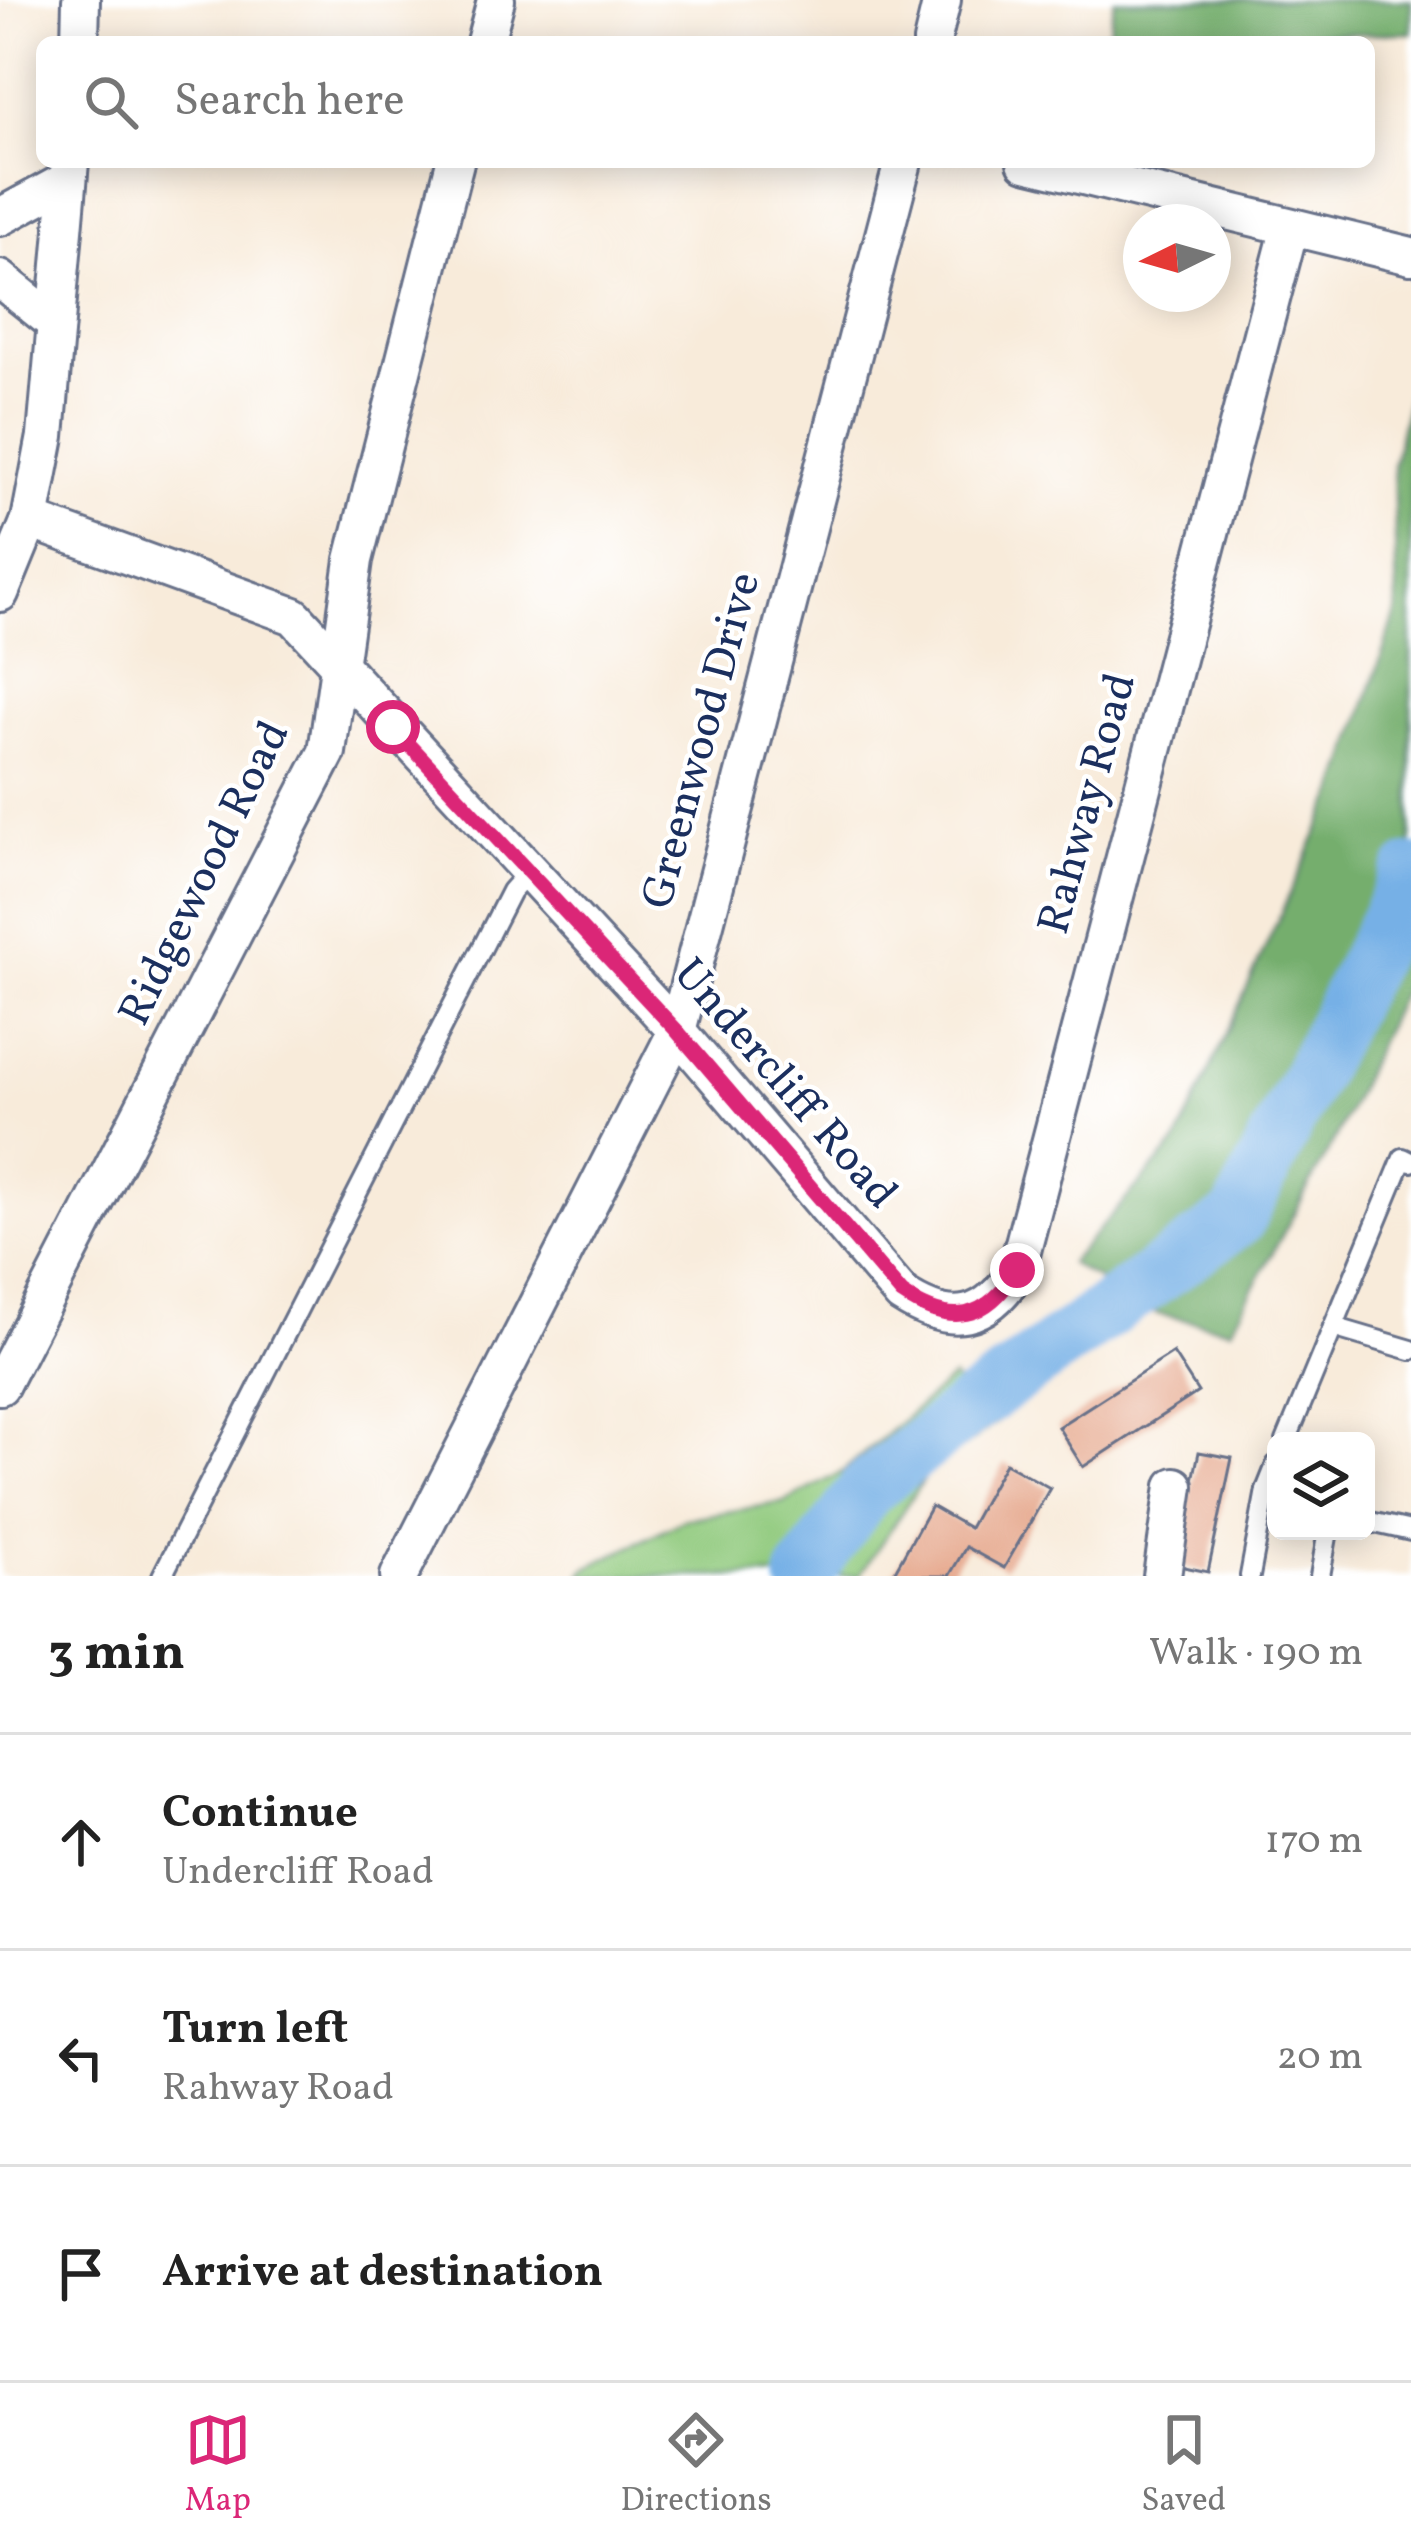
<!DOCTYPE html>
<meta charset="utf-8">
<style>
body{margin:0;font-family:Vollkorn,serif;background:#f6f6f6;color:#222}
.controls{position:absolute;right:36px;bottom:36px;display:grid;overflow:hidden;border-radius:18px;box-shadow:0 6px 30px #0003}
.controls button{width:108px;height:108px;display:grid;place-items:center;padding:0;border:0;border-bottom:3px solid #e0e0e0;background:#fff;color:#222;font:60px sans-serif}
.compass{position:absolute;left:1123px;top:204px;width:108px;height:108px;border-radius:50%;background:#fff;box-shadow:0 6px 30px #0003;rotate:265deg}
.stop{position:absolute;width:36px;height:36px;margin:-27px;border:9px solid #db2777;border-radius:50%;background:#fff}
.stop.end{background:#db2777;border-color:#fff;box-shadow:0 3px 12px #0008}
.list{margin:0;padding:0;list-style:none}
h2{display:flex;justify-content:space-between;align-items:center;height:156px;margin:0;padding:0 48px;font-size:51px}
h2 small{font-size:39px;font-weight:400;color:#767676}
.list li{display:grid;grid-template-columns:78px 1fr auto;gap:36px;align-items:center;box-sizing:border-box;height:216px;padding:0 48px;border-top:3px solid #e0e0e0}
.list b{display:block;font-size:45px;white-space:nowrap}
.list p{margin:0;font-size:39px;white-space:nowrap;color:#767676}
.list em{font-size:39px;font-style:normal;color:#767676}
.icon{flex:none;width:66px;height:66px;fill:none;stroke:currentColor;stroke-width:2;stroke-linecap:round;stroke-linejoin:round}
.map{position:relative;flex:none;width:1411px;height:1576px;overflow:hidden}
.search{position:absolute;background:#fff;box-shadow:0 6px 30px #0003;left:36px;right:36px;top:36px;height:132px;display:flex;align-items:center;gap:30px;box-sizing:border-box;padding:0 42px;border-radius:18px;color:#767676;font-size:45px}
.sheet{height:804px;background:#fff}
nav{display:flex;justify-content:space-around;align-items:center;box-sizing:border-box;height:168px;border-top:3px solid #e0e0e0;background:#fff;font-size:33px;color:#767676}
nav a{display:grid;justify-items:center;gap:6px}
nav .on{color:#db2777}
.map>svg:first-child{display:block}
.green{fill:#91ca7e;stroke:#567c6e;stroke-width:3}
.forest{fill:#74ae6d;stroke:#486e66;stroke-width:3}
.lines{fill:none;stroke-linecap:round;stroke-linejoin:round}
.river{stroke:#76b0e6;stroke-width:57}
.building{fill:#e7ac92}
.lane-casing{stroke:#687189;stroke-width:24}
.street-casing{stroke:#687189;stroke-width:42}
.lane{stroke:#fff;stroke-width:18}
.street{stroke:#fff;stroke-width:36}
.route{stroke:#db2777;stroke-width:15}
.labels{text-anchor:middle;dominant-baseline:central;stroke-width:9;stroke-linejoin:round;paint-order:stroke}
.street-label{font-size:45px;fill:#1b2f5e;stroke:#fff}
</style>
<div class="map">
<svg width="1411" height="1576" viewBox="0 0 1411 1576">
<rect width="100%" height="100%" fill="#fff"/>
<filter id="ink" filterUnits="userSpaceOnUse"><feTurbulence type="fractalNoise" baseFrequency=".00833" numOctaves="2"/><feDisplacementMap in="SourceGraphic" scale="24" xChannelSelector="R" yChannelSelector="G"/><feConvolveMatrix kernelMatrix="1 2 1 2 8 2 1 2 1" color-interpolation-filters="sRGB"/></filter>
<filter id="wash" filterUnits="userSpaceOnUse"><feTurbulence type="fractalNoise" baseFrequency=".004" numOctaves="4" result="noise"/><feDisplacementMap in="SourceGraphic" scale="48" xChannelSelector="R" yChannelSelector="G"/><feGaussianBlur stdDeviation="2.7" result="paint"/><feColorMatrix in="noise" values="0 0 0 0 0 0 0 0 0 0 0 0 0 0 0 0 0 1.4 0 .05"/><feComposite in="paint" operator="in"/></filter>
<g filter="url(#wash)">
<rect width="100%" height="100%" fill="#f8ebda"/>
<polygon class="green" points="952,1378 997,1422 927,1474 859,1576 581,1576 585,1569 685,1519 785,1502 842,1472"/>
<g class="forest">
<polygon points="1114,0 1411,0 1411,33 1108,37"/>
<polygon points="1411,382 1411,971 1337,1135 1231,1329 1157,1314 1069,1263 1177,1142 1337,790 1397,610 1393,465"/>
</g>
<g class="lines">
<polyline class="river" points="804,1576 866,1490 964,1412 1238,1218 1411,873"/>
</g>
<g id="blocks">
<g class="building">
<polygon points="1173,1353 1198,1392 1083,1467 1058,1427"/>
<polygon points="1199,1452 1232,1458 1208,1572 1175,1565"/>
<polygon points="1005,1463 1050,1488 1004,1568 966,1547 949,1576 892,1576 931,1506 969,1528"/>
</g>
</g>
</g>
<g filter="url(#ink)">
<use href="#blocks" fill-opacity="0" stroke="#687189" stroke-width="3"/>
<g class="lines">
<g class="lane-casing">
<g id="lane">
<polyline points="1333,1327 1411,1350"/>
<polyline points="1286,1441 1403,1158 1411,1162"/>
<polyline points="1266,1490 1276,1465"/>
<polyline points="1366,1521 1411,1531"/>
<polyline points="162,1576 511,891 528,872"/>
<polyline points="1250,1576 1266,1490 1276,1494"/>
<polyline points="1320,1576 1328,1531"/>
</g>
</g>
<g class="street-casing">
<g id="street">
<polyline points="80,42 81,0"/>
<polyline points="485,42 496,0"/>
<polyline points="932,42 942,0"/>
<polyline points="1026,162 1411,256"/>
<polyline points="0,217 68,180"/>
<polyline points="0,279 55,323"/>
<path d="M30,520l264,96 383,415 225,264c49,32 84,26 115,-25l273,-1043"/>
<polyline points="0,593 30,520 46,436 70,162"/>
<polyline points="0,1386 327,752 354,560 455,162"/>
<polyline points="399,1576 677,1031 903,162"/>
<polyline points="1162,1576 1175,1486"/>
</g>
</g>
<use href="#lane" class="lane"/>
<use href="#street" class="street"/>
</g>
</g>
<g class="lines" filter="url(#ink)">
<path class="route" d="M393,727l284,304 225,263c49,33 84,27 115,-24"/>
</g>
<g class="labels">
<g class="street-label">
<text transform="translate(703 741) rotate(-75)">Greenwood Drive</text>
<text transform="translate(1089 804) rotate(-75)">Rahway Road</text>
<text transform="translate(206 874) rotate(-64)">Ridgewood Road</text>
<text transform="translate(784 1085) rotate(49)">Undercliff Road</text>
</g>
</g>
</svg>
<div class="controls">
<button><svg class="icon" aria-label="layers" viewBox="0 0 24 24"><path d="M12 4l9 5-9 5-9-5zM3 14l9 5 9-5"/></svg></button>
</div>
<svg class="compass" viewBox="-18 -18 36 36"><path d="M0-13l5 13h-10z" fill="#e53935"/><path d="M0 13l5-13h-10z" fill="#767676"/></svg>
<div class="stop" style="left:393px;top:727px"></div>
<div class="stop end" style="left:1017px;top:1270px"></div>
<div class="search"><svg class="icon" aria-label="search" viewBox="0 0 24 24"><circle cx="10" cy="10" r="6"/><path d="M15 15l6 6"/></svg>Search here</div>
</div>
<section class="sheet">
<h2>3 min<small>Walk · 190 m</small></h2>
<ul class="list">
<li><svg class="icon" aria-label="ahead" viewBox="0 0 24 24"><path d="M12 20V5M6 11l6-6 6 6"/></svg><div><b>Continue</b><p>Undercliff Road</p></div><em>170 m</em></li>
<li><svg class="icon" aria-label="left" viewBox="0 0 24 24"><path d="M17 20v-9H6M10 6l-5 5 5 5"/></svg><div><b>Turn left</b><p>Rahway Road</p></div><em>20 m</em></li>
<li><svg class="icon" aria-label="arrive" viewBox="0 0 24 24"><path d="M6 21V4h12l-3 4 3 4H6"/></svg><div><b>Arrive at destination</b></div></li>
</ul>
</section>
<nav>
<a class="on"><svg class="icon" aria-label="map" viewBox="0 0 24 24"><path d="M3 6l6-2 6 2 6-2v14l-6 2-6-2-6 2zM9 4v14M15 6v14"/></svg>Map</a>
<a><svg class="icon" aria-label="directions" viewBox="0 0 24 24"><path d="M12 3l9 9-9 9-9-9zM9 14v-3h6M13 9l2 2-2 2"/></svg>Directions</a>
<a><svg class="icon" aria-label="saved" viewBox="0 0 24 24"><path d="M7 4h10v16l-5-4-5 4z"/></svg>Saved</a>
</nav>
